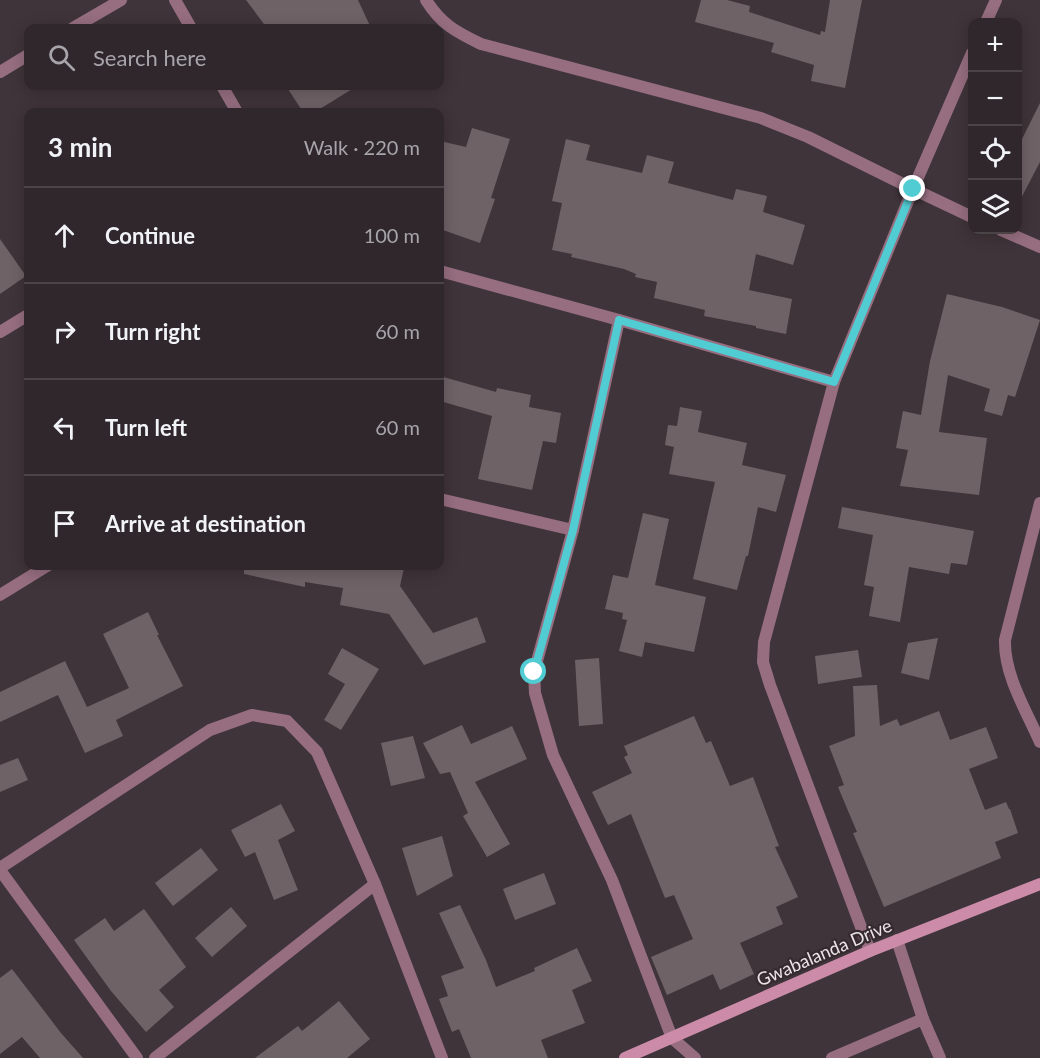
<!DOCTYPE html>
<meta charset="utf-8">
<style>
body{margin:0;font-family:Lato,sans-serif;background:#3b3337;color:#f1f3f6}
.controls{position:absolute;right:18px;top:18px;display:grid;overflow:hidden;border-radius:12px;box-shadow:0 3px 15px #0003}
.controls button{width:54px;height:54px;display:grid;place-items:center;padding:0;border:0;border-bottom:2px solid #4a4447;background:#2f272b;color:#f1f3f6;font:30px sans-serif}
.stop{position:absolute;width:18px;height:18px;margin:-14px;border:4px solid #51ccd3;border-radius:50%;background:#fff}
.stop.end{background:#51ccd3;border-color:#fff;box-shadow:0 2px 6px #0008}
.list{margin:0;padding:0;list-style:none}
h2{display:flex;justify-content:space-between;align-items:center;height:78px;margin:0;padding:0 24px;font-size:26px}
h2 small{font-size:20px;font-weight:400;color:#a7a5a9}
.list li{display:grid;grid-template-columns:39px 1fr auto;gap:18px;align-items:center;box-sizing:border-box;height:96px;padding:0 24px;border-top:2px solid #4a4447}
.list b{display:block;font-size:22px;white-space:nowrap}
.list em{font-size:20px;font-style:normal;color:#a7a5a9}
.icon{flex:none;width:33px;height:33px;fill:none;stroke:currentColor;stroke-width:2;stroke-linecap:round;stroke-linejoin:round}
.map{position:relative;flex:none;width:1040px;height:1058px;overflow:hidden}
.search{position:absolute;background:#2f272b;box-shadow:0 3px 15px #0003;left:24px;top:24px;width:420px;height:66px;display:flex;align-items:center;gap:15px;box-sizing:border-box;padding:0 21px;border-radius:12px;color:#a7a5a9;font-size:22px}
.panel{position:absolute;background:#2f272b;box-shadow:0 3px 15px #0003;left:24px;top:108px;width:420px;height:462px;border-radius:12px}
.map>svg:first-child{display:block}
.building{fill:#6f6267}
.lines{fill:none;stroke-linecap:round;stroke-linejoin:round}
.street{stroke:#966e80;stroke-width:12}
.secondary{stroke:#cb8ba9;stroke-width:12}
.route{stroke:#51ccd3;stroke-width:8}
.labels{text-anchor:middle;dominant-baseline:central;stroke-width:4.5;stroke-linejoin:round;paint-order:stroke}
.street-label{font-size:18px;fill:#ebe4e7;stroke:#352a2f}
</style>
<div class="map">
<svg width="1040" height="1058" viewBox="0 0 1040 1058">
<rect width="100%" height="100%" fill="#3f3439"/>
<g class="building">
<polygon points="246,0 358,0 371,28 267,28"/>
<polygon points="701,0 727,0 750,6 749,12 820,35 821,31 825,32 830,0 862,0 845,88 811,81 814,65 771,52 774,43 695,22"/>
<polygon points="286,86 357,86 315,112 303,112"/>
<polygon points="1040,103 1040,162 1017,206 1017,149"/>
<polygon points="472,128 510,139 491,198 495,199 480,243 440,229 440,141 466,147"/>
<polygon points="566,139 590,145 586,160 642,173 647,155 674,162 668,183 733,200 736,189 767,196 763,212 805,225 793,265 756,254 749,290 792,299 786,334 756,328 756,326 704,316 705,310 654,298 657,282 635,277 636,274 624,269 571,257 572,254 552,250 562,203 552,201"/>
<polygon points="0,239 26,276 0,294"/>
<polygon points="947,294 1002,307 1040,320 1015,397 1008,395 1002,416 984,411 990,389 948,375 939,432 987,438 979,495 900,486 908,450 896,448 903,411 921,415 930,361"/>
<polygon points="440,376 496,392 497,388 531,395 529,407 561,413 556,443 543,441 532,490 478,479 492,416 440,401"/>
<polygon points="680,407 702,411 698,432 747,443 742,465 786,475 776,512 758,507 748,556 746,556 737,590 693,579 715,482 669,474 674,447 665,445 668,425 677,426"/>
<polygon points="842,507 974,531 967,565 951,563 949,574 909,567 900,622 869,616 874,587 864,585 873,535 838,528"/>
<polygon points="643,513 669,519 655,585 706,597 694,652 645,642 642,657 619,651 627,620 622,619 623,613 605,609 613,575 628,578"/>
<polygon points="244,566 394,566 404,568 400,586 433,633 477,617 486,642 424,665 389,614 340,605 343,588 305,582 305,587 244,574"/>
<polygon points="148,612 159,635 157,635 183,686 116,720 123,736 85,753 58,695 0,722 0,692 65,661 87,707 129,688 103,634"/>
<polygon points="938,638 929,680 901,673 908,643"/>
<polygon points="342,648 379,669 341,730 324,720 345,684 328,674"/>
<polygon points="858,650 862,677 818,684 815,656"/>
<polygon points="599,658 603,724 579,726 575,660"/>
<polygon points="877,685 880,726 897,719 900,726 939,711 950,740 986,727 998,758 969,769 985,810 1006,802 1009,809 1010,809 1018,833 995,842 1001,858 884,907 853,833 857,832 838,787 844,785 829,746 855,736 853,686"/>
<polygon points="694,716 706,743 711,741 730,786 753,777 779,846 775,847 798,897 776,907 783,924 740,943 754,974 720,990 713,974 667,995 651,957 693,939 674,895 665,898 631,814 608,825 592,792 632,773 624,757 628,755 624,746"/>
<polygon points="462,725 471,744 512,726 527,759 475,782 510,844 487,857 463,816 468,813 450,772 440,774 423,743"/>
<polygon points="413,736 425,778 391,786 381,743"/>
<polygon points="18,758 28,780 0,792 0,765"/>
<polygon points="281,804 295,831 278,840 298,890 274,900 255,852 245,857 231,830"/>
<polygon points="442,836 453,876 417,896 402,848"/>
<polygon points="201,848 218,870 173,906 155,883"/>
<polygon points="544,873 556,904 515,920 503,889"/>
<polygon points="460,905 486,960 496,987 535,971 534,968 577,948 592,981 572,990 585,1023 541,1040 548,1058 471,1058 459,1029 452,1032 439,999 448,996 441,976 464,968 439,913"/>
<polygon points="231,907 247,926 212,957 195,938"/>
<polygon points="144,909 186,967 159,990 174,1007 146,1032 111,991 74,940 105,918 114,931"/>
<polygon points="12,969 61,1033 83,1058 40,1058 22,1037 0,1054 0,978"/>
<polygon points="339,1001 370,1039 347,1058 255,1058 298,1026 302,1031"/>
</g>
<g class="lines">
<g class="street">
<polyline points="175,0 191,28"/>
<path d="M426,0c15,24 30,32 55,44l280,74 47,19 105,52 59,28"/>
<polyline points="986,22 996,0"/>
<polyline points="73,28 121,0"/>
<polyline points="0,72 28,55"/>
<polyline points="222,86 237,112"/>
<polyline points="1001,230 1040,247"/>
<polyline points="440,271 619,320 834,382"/>
<polyline points="619,320 573,530 534,672 535,693 553,755 612,880 672,1038 695,1058"/>
<polyline points="0,332 28,315"/>
<polyline points="440,499 573,530"/>
<path d="M1040,503l-35,137c-1,35 21,70 35,102"/>
<polyline points="0,595 47,566"/>
<polyline points="0,868 210,730 252,715 287,721 317,752 375,884 442,1058"/>
<polyline points="0,870 137,1058"/>
<polyline points="870,951 770,685 763,662 764,642 834,382 913,189 972,53"/>
<polyline points="923,1019 940,1058"/>
<polyline points="155,1058 375,884"/>
<polyline points="832,1058 923,1019 897,940"/>
</g>
<polyline class="secondary" points="625,1058 870,951 1040,884"/>
</g>
<g class="lines">
<polyline class="route" points="534,672 573,530 619,320 834,382 913,189"/>
</g>
<g class="labels">
<g class="street-label">
<text transform="translate(824 952) rotate(-23)">Gwabalanda Drive</text>
</g>
</g>
</svg>
<div class="controls">
<button>+</button>
<button>−</button>
<button><svg class="icon" aria-label="locate" viewBox="0 0 24 24"><circle cx="12" cy="12" r="6"/><path d="M12 2v4M12 18v4M2 12h4M18 12h4"/></svg></button>
<button><svg class="icon" aria-label="layers" viewBox="0 0 24 24"><path d="M12 4l9 5-9 5-9-5zM3 14l9 5 9-5"/></svg></button>
</div>
<div class="stop" style="left:534px;top:672px"></div>
<div class="stop end" style="left:913px;top:189px"></div>
<div class="search"><svg class="icon" aria-label="search" viewBox="0 0 24 24"><circle cx="10" cy="10" r="6"/><path d="M15 15l6 6"/></svg>Search here</div>
<section class="panel">
<h2>3 min<small>Walk · 220 m</small></h2>
<ul class="list">
<li><svg class="icon" aria-label="ahead" viewBox="0 0 24 24"><path d="M12 20V5M6 11l6-6 6 6"/></svg><div><b>Continue</b></div><em>100 m</em></li>
<li><svg class="icon" aria-label="right" viewBox="0 0 24 24"><path d="M7 20v-9h11M14 6l5 5-5 5"/></svg><div><b>Turn right</b></div><em>60 m</em></li>
<li><svg class="icon" aria-label="left" viewBox="0 0 24 24"><path d="M17 20v-9H6M10 6l-5 5 5 5"/></svg><div><b>Turn left</b></div><em>60 m</em></li>
<li><svg class="icon" aria-label="arrive" viewBox="0 0 24 24"><path d="M6 21V4h12l-3 4 3 4H6"/></svg><div><b>Arrive at destination</b></div></li>
</ul>
</section>
</div>
